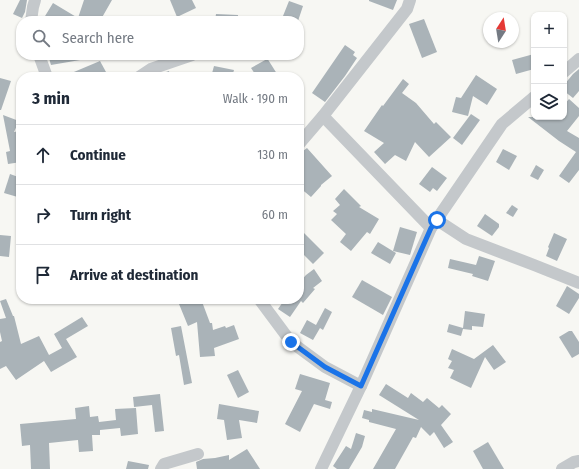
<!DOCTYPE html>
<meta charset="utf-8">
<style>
body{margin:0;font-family:"Fira Sans Condensed",sans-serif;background:#f6f6f7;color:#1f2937}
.controls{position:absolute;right:12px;top:12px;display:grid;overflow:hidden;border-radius:8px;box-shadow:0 1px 3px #0004}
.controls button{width:36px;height:36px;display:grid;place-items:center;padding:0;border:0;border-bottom:1px solid #e0e1e3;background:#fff;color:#1f2937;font:20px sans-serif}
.compass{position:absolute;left:483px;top:12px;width:36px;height:36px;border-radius:50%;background:#fff;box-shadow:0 1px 3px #0004;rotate:12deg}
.stop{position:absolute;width:12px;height:12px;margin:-9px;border:3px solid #1a73e8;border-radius:50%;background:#fff}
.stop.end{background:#1a73e8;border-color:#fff;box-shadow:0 1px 4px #0008}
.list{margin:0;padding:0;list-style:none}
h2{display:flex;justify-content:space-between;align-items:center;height:52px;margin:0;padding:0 16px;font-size:17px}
h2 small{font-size:13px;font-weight:400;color:#747a83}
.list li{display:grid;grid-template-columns:26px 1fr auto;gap:12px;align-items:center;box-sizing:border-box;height:60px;padding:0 16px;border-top:1px solid #e0e1e3}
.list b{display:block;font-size:15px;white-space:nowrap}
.list em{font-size:13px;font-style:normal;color:#747a83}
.icon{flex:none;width:22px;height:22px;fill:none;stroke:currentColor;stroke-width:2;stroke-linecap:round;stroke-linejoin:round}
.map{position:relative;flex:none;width:579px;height:469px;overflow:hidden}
.search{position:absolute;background:#fff;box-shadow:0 1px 3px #0004;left:16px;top:16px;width:288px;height:44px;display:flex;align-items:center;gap:10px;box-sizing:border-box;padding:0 14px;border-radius:16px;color:#747a83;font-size:15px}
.panel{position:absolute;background:#fff;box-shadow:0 1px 3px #0004;left:16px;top:72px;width:288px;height:232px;border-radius:16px}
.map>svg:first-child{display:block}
.building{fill:#aab3b8}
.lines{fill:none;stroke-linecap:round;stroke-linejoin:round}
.minor{stroke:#c4c8cb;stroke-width:12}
.route{stroke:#1a73e8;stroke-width:5}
</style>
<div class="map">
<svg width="579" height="469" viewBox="0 0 579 469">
<rect width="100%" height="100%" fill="#f7f7f3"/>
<g class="building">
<polygon points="20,0 27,0 25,12 22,18 13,14"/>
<polygon points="84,0 112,0 100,21 42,21 53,3 78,18"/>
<polygon points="170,0 192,0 196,8 177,17"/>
<polygon points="369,0 397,0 393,10 369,1"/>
<polygon points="289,1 303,6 298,21 281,21"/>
<polygon points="216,14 238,15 238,21 215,21"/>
<polygon points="424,19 437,52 422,58 409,24"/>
<polygon points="345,45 355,52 353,55 357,58 345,76 325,102 312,93"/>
<polygon points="534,54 534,69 516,74 512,60"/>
<polygon points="48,55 85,55 86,59 51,65"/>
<polygon points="267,58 279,77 257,77 251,68 267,59"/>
<polygon points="100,61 106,72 97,77 62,77"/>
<polygon points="214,66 234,70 232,77 211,77"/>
<polygon points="579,69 579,91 573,98 564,91 564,85 573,74"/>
<polygon points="169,71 170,77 153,77 154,76"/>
<polygon points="476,75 497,89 487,105 473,96 468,116 452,112 456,97 461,98"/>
<polygon points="0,78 11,81 1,110 0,110"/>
<polygon points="403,79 409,84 402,93 416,103 434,124 436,122 451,137 429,157 415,142 406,161 395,155 385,164 374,152 384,143 364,131 382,105 383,106"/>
<polygon points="569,99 579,108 579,116 567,131 579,138 579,170 569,183 559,176 576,152 559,141 528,117 564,117 564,105"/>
<polygon points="471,114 480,120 462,145 453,138"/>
<polygon points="3,115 19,121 14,132 20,131 21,137 21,162 8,164 6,152 10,151"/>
<polygon points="307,148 332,176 321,185 321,186 311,197 299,187 299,154"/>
<polygon points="503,149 517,156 509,170 496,162"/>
<polygon points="536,165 544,170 538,180 530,176"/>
<polygon points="432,167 447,178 437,191 433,188 430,192 419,184"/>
<polygon points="10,174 21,178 21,198 4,193"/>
<polygon points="344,189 361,206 359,207 379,219 370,234 367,232 351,251 340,242 346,234 331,220 337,214 333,211 340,205 335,199"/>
<polygon points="512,205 518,209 513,217 506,213"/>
<polygon points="485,214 499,224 499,227 492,236 477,226"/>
<polygon points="400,227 417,232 410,255 393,251"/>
<polygon points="299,228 324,253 313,264 299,250"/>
<polygon points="554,233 567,239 557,261 546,256 549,248 548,247"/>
<polygon points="0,235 11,236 9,257 0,256"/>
<polygon points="378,242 396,253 390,264 371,253"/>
<polygon points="479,256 495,261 488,281 472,276 473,274 448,268 450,259 476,265"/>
<polygon points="314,269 322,281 313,288 315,289 303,303 301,301 290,317 278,309 285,299 299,299 299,283 306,275"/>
<polygon points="362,280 392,297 383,315 352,297"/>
<polygon points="567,286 579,294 579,298 569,314 556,306"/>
<polygon points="6,299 13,316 14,316 21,344 39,336 49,355 62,348 54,334 82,317 88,326 66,339 77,357 51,372 44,361 16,380 6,366 0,369 0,342 2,341 0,332 0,319 6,318 0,301"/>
<polygon points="192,299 201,299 210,323 212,323 213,330 225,326 226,328 234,325 239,339 214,348 215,356 200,357 197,322 188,326 179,304"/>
<polygon points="325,308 332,312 323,330 320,328 313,340 300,333 307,320 316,325"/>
<polygon points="465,311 485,314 483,327 472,326 472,330 463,329 461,336 447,332 449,324 463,328"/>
<polygon points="181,326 192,383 184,385 179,355 176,356 171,328"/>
<polygon points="569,331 572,331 579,342 579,354 572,358 559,337"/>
<polygon points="493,345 506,362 494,370 485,357 471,388 450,378 454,370 448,368 452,361 448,359 452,349 474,359"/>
<polygon points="238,370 249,392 238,398 227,375"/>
<polygon points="300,374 330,383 325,400 332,402 330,409 314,404 300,432 285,424 302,391 295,389"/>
<polygon points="386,384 408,398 411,393 423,402 427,398 439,408 442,405 451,414 441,425 453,442 444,448 434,432 430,436 421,427 416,438 413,437 395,469 373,469 396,429 369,422 369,420 362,418 364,410 372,412 372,409 419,420 379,395"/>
<polygon points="160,394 164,431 155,432 152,405 134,407 133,397"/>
<polygon points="219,404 259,411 257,423 239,420 242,438 227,440 224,420 217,419"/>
<polygon points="89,406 90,417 98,416 99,422 116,420 115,409 136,408 138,434 121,436 120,428 100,430 100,435 92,435 93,451 79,452 78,440 49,443 50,469 31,469 30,445 22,446 20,424 76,419 75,408"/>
<polygon points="356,433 365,436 362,447 349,469 337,469 333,466 346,446 351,449"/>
<polygon points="488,442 504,469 483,469 473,451"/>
<polygon points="247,449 260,469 197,469 196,462 203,459 215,458 229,455 229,460"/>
<polygon points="128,461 149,465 148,469 126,469"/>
</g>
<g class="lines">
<g class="minor">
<polyline points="31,21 33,7 35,0"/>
<polyline points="39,55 47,77"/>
<polyline points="564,72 579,59"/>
<polyline points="139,77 151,69 192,55"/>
<polyline points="323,116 431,228"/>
<polyline points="299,144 323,116 407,9 410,0"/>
<polyline points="437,220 466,239 534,265 579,283"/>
<polyline points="259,299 291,342 325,367 361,386"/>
<polyline points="161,469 164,464 198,454"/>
<polyline points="321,469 361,386 431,228 502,124 534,97"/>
<polyline points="562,469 574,462 579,461"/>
</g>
</g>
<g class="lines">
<polyline class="route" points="291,342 325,367 361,386 431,228 437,220"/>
</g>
</svg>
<div class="controls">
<button>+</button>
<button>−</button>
<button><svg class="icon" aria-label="layers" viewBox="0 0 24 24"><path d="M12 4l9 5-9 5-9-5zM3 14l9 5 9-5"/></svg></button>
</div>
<svg class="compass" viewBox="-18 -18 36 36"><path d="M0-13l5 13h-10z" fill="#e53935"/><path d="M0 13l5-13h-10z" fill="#747a83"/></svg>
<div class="stop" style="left:437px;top:220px"></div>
<div class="stop end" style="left:291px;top:342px"></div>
<div class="search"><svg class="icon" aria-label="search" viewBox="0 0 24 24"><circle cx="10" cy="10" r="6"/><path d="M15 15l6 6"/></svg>Search here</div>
<section class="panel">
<h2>3 min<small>Walk · 190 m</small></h2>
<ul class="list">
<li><svg class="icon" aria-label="ahead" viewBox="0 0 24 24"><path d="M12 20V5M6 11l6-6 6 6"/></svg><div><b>Continue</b></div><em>130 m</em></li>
<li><svg class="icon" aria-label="right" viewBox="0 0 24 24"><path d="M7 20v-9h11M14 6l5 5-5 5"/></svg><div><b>Turn right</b></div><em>60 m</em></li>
<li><svg class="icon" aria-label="arrive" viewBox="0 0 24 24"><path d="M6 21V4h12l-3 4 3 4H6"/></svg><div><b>Arrive at destination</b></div></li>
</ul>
</section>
</div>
